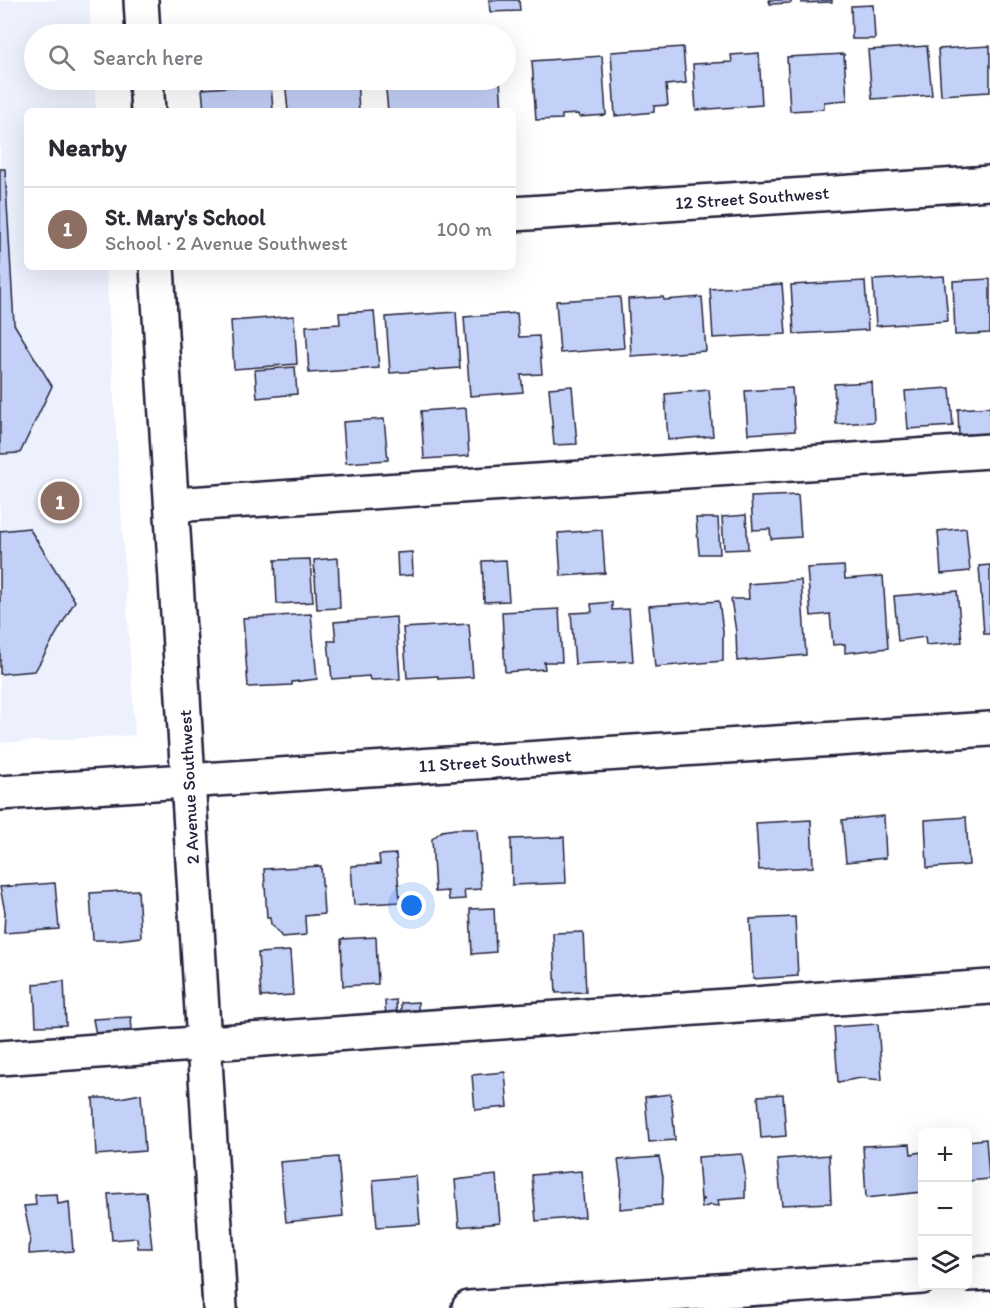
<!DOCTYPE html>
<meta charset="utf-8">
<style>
body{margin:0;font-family:Itim,sans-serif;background:#f7f7f7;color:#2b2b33}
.controls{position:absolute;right:18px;bottom:18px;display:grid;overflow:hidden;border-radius:9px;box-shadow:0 6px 24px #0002}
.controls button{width:54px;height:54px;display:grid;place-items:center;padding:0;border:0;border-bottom:2px solid #e1e1e2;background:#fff;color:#2b2b33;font:30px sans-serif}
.you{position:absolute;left:412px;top:906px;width:21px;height:21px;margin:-15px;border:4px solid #fff;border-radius:50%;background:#1a73e8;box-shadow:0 0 0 9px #1a73e833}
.badge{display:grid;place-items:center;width:39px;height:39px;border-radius:50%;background:#22223b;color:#fff;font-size:20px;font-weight:700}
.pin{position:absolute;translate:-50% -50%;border:3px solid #fff;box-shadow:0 2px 6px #0006}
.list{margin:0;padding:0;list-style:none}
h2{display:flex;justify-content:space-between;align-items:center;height:78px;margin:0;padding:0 24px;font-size:26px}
h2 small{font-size:20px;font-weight:400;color:#7c7c81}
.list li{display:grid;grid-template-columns:39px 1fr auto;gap:18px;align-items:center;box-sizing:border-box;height:84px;padding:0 24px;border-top:2px solid #e1e1e2}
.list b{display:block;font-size:22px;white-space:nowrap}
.list p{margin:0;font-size:20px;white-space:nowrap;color:#7c7c81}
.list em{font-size:20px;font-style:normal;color:#7c7c81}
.icon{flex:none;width:33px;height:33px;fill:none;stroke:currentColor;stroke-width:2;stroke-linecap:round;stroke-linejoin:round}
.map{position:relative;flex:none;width:990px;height:1308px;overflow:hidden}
.search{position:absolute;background:#fff;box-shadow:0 6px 24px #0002;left:24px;top:24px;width:492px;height:66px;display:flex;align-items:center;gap:15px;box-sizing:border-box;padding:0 21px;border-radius:33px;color:#7c7c81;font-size:22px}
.panel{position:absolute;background:#fff;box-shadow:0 6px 24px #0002;left:24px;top:108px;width:492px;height:162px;border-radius:9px}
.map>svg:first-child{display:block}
.built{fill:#edf1fd}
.building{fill:#c3d0f7;stroke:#22223b;stroke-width:1.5}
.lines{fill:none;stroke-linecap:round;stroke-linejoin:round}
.minor-casing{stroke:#22223b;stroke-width:38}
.minor{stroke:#fff;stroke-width:33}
.labels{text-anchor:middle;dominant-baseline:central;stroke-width:6;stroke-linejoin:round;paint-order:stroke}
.street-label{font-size:18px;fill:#22223b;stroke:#fff}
</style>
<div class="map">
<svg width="990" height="1308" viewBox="0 0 990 1308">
<rect width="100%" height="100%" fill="#fff"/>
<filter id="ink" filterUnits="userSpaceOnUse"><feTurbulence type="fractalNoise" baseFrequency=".0167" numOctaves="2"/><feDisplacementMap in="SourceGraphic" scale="12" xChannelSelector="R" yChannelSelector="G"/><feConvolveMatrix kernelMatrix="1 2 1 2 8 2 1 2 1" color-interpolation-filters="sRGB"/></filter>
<g filter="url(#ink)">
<polygon class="built" points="0,0 89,0 91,34 34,34 34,80 94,80 96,111 27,111 27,267 106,267 135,735 0,743"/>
<g class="building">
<polygon points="489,0 519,0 520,11 490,12"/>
<polygon points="769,0 791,0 791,3 770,4"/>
<polygon points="802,0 832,0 832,2 802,3"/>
<polygon points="873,5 875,39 852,39 851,6"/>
<polygon points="927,46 932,95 872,99 868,50"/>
<polygon points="990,46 990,92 941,95 938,49"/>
<polygon points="683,47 686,83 666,85 668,105 654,106 654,112 615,116 611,52"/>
<polygon points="759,53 762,105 696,110 693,64 732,62 731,55"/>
<polygon points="844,54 847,100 824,102 824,109 790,111 787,57"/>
<polygon points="602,56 606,115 579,117 578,114 562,115 562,119 536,120 532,61"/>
<polygon points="285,80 357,80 359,111 288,111"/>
<polygon points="385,80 500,80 502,111 388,111"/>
<polygon points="271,84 273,111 204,111 202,89"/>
<polygon points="0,169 5,169 14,324 52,386 20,453 0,454"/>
<polygon points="944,276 948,321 876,326 873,280"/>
<polygon points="990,279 990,333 955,335 953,281"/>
<polygon points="865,281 868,330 794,334 791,285"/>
<polygon points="782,284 786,334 713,338 710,289"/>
<polygon points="620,297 624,348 560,353 556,301"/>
<polygon points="663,297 664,300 702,297 706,351 631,356 628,299"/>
<polygon points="374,311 379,368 309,373 306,326 340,324 339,313"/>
<polygon points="456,312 460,368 390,373 386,317"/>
<polygon points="517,313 519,337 539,336 542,374 521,375 523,392 470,396 464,317"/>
<polygon points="294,316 297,364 234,369 231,321"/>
<polygon points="295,367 297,394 257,398 255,370"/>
<polygon points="872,382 874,422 836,424 834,384"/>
<polygon points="572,386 577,444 554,445 549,388"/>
<polygon points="792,388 795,431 748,434 745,391"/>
<polygon points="950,388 953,426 908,429 905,391"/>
<polygon points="709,390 713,436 668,440 665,394"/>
<polygon points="990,407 990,436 959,438 958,409"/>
<polygon points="466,408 469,456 424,459 421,411"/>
<polygon points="384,419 388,460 346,463 343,422"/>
<polygon points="798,495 801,537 771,539 770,529 753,530 751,497"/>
<polygon points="746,515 748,549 724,550 722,517"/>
<polygon points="696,518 718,518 720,554 699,554"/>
<polygon points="29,528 75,601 35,671 0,674 0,531"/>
<polygon points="966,528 970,571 941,574 938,531"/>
<polygon points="602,530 605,573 561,576 558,533"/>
<polygon points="412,552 413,575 398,576 397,553"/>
<polygon points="338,558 340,608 317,609 314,560"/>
<polygon points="310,559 313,602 277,604 275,560"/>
<polygon points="506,560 509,601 484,602 482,561"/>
<polygon points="990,565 990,634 984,634 979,566"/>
<polygon points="844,566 845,579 883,576 888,648 845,653 845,644 833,645 830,614 811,616 807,568"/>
<polygon points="801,580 806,655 737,661 736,632 731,599 749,599 748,584"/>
<polygon points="957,591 962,642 926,645 925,637 898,641 894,596"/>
<polygon points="719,601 723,631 723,661 655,667 649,606"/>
<polygon points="612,602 612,610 629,609 633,661 575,664 571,613 592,612 591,604"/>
<polygon points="559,609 562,662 544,662 545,669 505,672 502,612"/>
<polygon points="311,614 317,679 292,682 292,685 248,687 243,618"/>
<polygon points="396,617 400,679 370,680 369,676 332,679 328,641 336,641 334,622"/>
<polygon points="469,624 473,677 438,679 438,676 407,678 403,628"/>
<polygon points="884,816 886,858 846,862 842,820"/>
<polygon points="966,817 969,865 927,868 925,820"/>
<polygon points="811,820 813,867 759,870 756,823"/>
<polygon points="455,829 477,829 481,889 464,890 465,899 449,900 448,891 435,892 432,839 442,831"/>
<polygon points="564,837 566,883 512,885 511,839"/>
<polygon points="396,854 400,902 354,905 351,866 380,864 379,855"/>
<polygon points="321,866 324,914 305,916 306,935 282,937 271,924 270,918 267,918 264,869"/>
<polygon points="55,883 59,929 4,933 5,912 0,887"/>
<polygon points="138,890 141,937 117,940 93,940 90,893"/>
<polygon points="494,908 496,952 472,954 470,909"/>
<polygon points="795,917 798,976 753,979 750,919"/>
<polygon points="583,932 586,992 556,993 553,933"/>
<polygon points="376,937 378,984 343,986 341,939"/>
<polygon points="290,951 293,995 261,997 258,953"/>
<polygon points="64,981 66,1025 36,1026 34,984"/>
<polygon points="396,1000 397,1019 386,1020 385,1001"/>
<polygon points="418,1002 418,1016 401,1017 401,1003"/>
<polygon points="131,1017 133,1044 94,1046 96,1035 93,1019"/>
<polygon points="878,1024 882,1080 861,1078 838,1082 834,1027"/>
<polygon points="505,1072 508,1107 475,1110 472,1075"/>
<polygon points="141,1094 145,1151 96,1155 93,1098 120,1098"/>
<polygon points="671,1094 675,1140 649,1142 645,1097"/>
<polygon points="783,1094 786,1136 761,1138 758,1096"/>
<polygon points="986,1139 989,1179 968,1181 968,1141"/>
<polygon points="910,1144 911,1154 921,1152 922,1192 866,1198 863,1146"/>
<polygon points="742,1154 745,1173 745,1198 718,1200 719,1206 710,1205 702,1208 701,1201 705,1199 701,1199 698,1157"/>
<polygon points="829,1155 831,1203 782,1205 777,1159"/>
<polygon points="338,1157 343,1216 286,1222 280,1162"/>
<polygon points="659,1157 663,1177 662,1205 620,1209 621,1181 618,1160"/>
<polygon points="581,1171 585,1217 536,1221 532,1175"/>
<polygon points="496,1175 500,1223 459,1227 455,1180"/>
<polygon points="416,1176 420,1224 377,1227 373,1180"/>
<polygon points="146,1192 152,1248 138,1248 137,1238 112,1240 108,1194"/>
<polygon points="57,1194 58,1204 69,1202 73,1251 29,1254 30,1235 24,1206 36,1205 35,1195"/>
</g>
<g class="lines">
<g class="minor-casing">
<g id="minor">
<polyline points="141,0 143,34"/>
<polyline points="146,80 148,111"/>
<polyline points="513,214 990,183"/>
<polyline points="157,267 220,1308"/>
<polyline points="173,505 990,451"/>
<polyline points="0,793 990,729"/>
<polyline points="0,1058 990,987"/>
<polyline points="968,1274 990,1273"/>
<polyline points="469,1308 922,1277"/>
</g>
</g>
<use href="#minor" class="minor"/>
</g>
</g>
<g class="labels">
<g class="street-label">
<text transform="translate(752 198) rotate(-4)">12 Street Southwest</text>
<text transform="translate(495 761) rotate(-4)">11 Street Southwest</text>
<text transform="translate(189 787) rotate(-93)">2 Avenue Southwest</text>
</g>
</g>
</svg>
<div class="controls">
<button>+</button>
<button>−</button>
<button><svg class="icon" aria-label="layers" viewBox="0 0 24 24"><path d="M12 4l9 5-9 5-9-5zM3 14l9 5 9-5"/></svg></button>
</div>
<div class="you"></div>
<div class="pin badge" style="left:60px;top:501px;background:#8d6e63">1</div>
<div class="search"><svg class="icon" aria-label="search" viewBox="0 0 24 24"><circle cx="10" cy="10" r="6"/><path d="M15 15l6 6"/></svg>Search here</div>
<section class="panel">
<h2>Nearby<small></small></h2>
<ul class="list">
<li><span class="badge" style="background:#8d6e63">1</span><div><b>St. Mary's School</b><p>School · 2 Avenue Southwest</p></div><em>100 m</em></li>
</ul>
</section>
</div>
